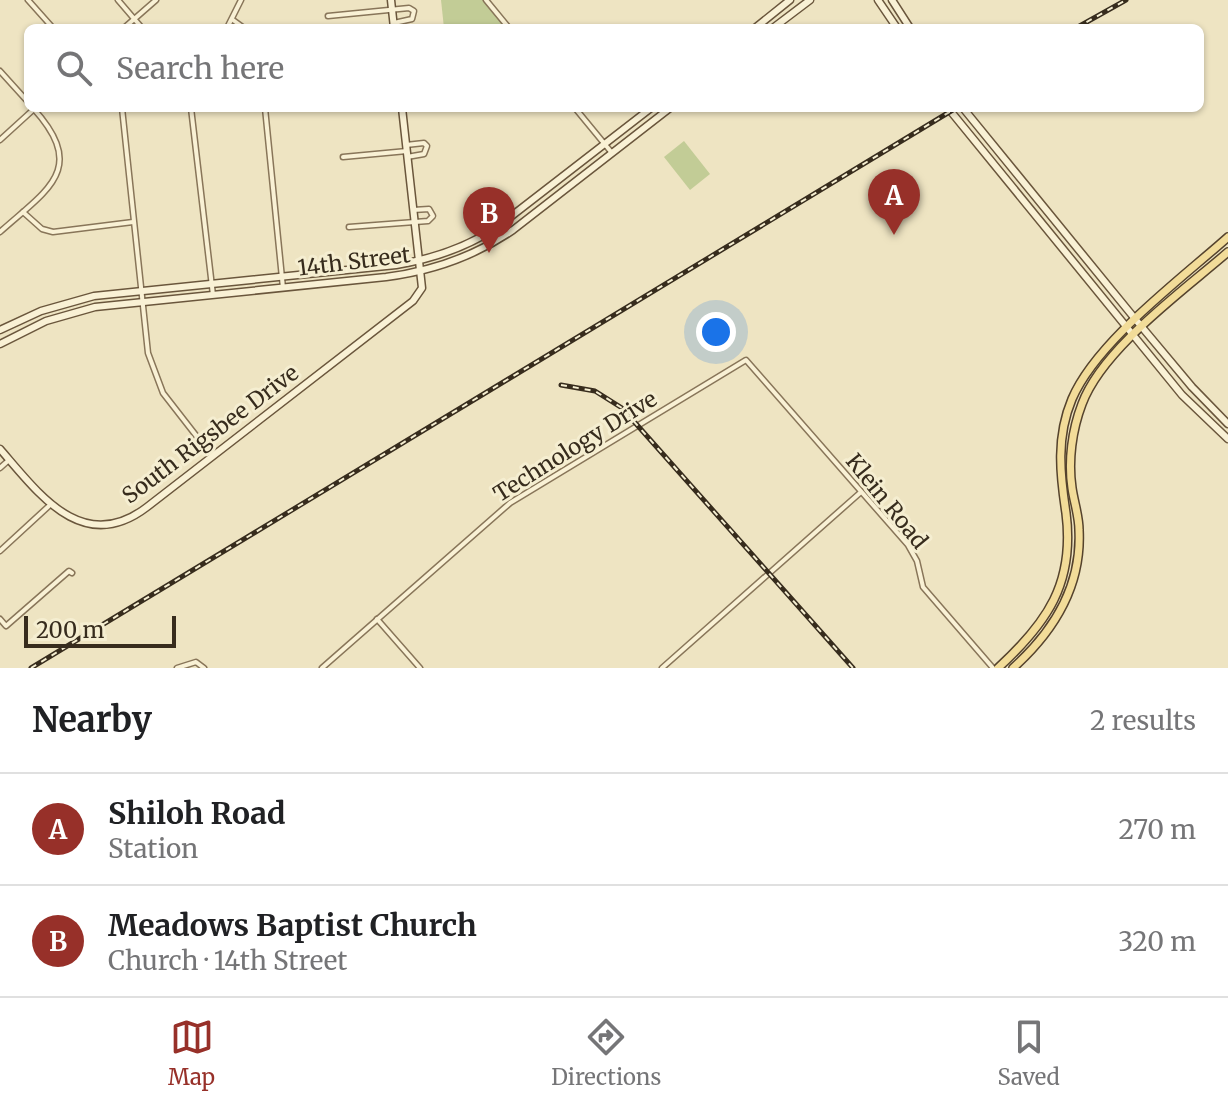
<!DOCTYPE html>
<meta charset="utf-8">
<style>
body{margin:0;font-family:Merriweather,serif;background:#f6f6f6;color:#202124}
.scale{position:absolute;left:24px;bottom:20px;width:152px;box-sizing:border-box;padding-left:8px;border:4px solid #372c1d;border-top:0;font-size:22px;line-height:28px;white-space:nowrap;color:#372c1d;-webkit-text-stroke:6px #f5eed1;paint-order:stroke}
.you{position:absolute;left:716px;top:332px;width:28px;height:28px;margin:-20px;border:6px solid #fff;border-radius:50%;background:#1a73e8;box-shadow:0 0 0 12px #1a73e833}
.badge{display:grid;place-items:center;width:52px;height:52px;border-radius:50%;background:#973029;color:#fff;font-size:26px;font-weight:700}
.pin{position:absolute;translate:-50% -66px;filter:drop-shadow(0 2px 4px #0008)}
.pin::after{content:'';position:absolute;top:42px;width:28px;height:24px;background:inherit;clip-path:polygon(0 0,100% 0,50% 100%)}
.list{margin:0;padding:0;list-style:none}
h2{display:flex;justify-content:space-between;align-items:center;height:104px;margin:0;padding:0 32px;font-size:34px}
h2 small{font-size:26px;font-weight:400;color:#757577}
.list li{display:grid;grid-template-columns:52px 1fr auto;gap:24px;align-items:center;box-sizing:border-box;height:112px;padding:0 32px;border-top:2px solid #e0e0e0}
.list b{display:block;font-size:30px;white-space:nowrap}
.list p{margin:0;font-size:26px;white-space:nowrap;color:#757577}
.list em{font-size:26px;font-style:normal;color:#757577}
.icon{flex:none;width:44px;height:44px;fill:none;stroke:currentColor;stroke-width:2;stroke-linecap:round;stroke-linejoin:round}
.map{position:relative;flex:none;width:1228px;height:668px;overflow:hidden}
.search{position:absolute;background:#fff;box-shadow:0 2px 6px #0004;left:24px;right:24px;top:24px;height:88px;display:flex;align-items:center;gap:20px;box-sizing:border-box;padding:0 28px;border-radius:12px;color:#757577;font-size:30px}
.sheet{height:328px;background:#fff}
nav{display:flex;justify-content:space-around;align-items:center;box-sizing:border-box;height:112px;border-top:2px solid #e0e0e0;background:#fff;font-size:22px;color:#757577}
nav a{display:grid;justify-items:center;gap:4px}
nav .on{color:#973029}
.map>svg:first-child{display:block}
.green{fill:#c2cc96}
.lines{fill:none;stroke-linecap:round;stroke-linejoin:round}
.street-casing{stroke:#887559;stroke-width:7}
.secondary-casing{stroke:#6a563c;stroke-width:9}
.primary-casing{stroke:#55432d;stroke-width:10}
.street{stroke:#f9f1d5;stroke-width:4}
.secondary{stroke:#f9f1d5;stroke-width:6}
.primary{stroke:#f2dc99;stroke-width:7}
.rail-casing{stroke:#372c1d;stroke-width:5}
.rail{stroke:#f5eed1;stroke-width:2;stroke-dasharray:6;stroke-linecap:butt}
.labels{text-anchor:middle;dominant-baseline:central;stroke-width:6;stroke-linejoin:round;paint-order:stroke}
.street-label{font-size:22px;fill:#372c1d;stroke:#f5eed1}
</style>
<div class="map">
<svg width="1228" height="668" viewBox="0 0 1228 668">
<rect width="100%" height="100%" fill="#eee4c2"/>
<g class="green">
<polygon points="441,0 483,0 506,28 444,28"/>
<polygon points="684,141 710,174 690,190 664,157"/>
</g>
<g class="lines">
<g class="street-casing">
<g id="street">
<polyline points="28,0 53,28"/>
<polyline points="118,0 142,28"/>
<polyline points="486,0 509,28"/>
<polyline points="328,16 409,8 414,11 412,19 394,23"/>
<polyline points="233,20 244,28"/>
<polyline points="124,28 156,0"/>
<polyline points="227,28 241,0"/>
<polyline points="0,71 28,102"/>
<polyline points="122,108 148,353 163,393 212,456"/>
<polyline points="191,108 213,295"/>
<polyline points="265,108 283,288"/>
<polyline points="575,108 612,153"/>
<polyline points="0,140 34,109"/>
<polyline points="406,145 424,143 427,146 424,154 407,157"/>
<polyline points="343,157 407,151"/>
<polyline points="23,212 42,229 53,232 133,222"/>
<polyline points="349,227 428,221 433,216 429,209 413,210"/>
<path d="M0,232c48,-43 88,-63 33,-124"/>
<polyline points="0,468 9,460"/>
<polyline points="0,551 50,505"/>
<polyline points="0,619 6,626 69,571 72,573"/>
<polyline points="377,619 420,668"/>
<polyline points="177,668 196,662 204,668"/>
<polyline points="322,668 510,503 746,360 908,545 917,561 923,587 993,668"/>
<polyline points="662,668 861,492"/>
</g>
</g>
<g class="secondary-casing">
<g id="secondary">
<polyline points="391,0 394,28"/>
<polyline points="878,0 897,28"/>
<polyline points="892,0 910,28"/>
<polyline points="755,28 790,0"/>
<polyline points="773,28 810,0"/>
<polyline points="948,108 1182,395 1228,439"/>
<polyline points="963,108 1136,320 1192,387 1228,424"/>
<path d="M0,330l41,-19 53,-15 302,-31c36,-6 69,-17 100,-37l155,-120"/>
<path d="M0,344l46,-23 49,-14 291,-30c47,-6 89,-21 127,-47l157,-122"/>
<path d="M0,449c39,45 83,107 147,58l266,-206 9,-13 -20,-180"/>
</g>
</g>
<g class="primary-casing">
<g id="primary">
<path d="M998,668c49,-45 77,-85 68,-155 -6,-39 -10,-76 6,-114 24,-57 109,-120 156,-162"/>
<path d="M1013,668c40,-36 69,-81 66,-138 0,-14 -5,-28 -7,-42 -4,-27 0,-58 10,-84 20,-55 101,-113 146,-152"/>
</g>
</g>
<use href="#street" class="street"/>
<use href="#secondary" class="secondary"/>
<use href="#primary" class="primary"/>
<g class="rail-casing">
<g id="rail">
<polyline points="1076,28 1126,0"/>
<polyline points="561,385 595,391 622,408 853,668"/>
<polyline points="31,668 956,108"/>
</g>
</g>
<use href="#rail" class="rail"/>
</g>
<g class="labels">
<g class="street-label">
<text transform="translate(354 261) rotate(-7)">14th Street</text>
<text transform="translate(210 434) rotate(-37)">South Rigsbee Drive</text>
<text transform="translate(575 446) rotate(-32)">Technology Drive</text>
<text transform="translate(887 501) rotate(51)">Klein Road</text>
</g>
</g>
</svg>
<div class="scale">200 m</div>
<div class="you"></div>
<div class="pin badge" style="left:894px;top:235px">A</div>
<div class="pin badge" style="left:489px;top:253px">B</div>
<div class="search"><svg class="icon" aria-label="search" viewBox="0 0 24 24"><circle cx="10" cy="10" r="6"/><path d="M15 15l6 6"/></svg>Search here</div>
</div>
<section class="sheet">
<h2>Nearby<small>2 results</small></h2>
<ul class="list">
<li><span class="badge">A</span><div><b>Shiloh Road</b><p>Station</p></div><em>270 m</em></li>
<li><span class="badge">B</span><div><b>Meadows Baptist Church</b><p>Church · 14th Street</p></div><em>320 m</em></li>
</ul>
</section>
<nav>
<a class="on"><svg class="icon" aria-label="map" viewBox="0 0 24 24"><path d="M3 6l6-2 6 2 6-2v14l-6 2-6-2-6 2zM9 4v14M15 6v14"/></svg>Map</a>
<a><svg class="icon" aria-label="directions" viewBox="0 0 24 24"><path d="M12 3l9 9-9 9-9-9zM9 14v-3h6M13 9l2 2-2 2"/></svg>Directions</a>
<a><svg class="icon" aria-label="saved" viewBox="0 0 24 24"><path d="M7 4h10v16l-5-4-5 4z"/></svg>Saved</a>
</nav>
